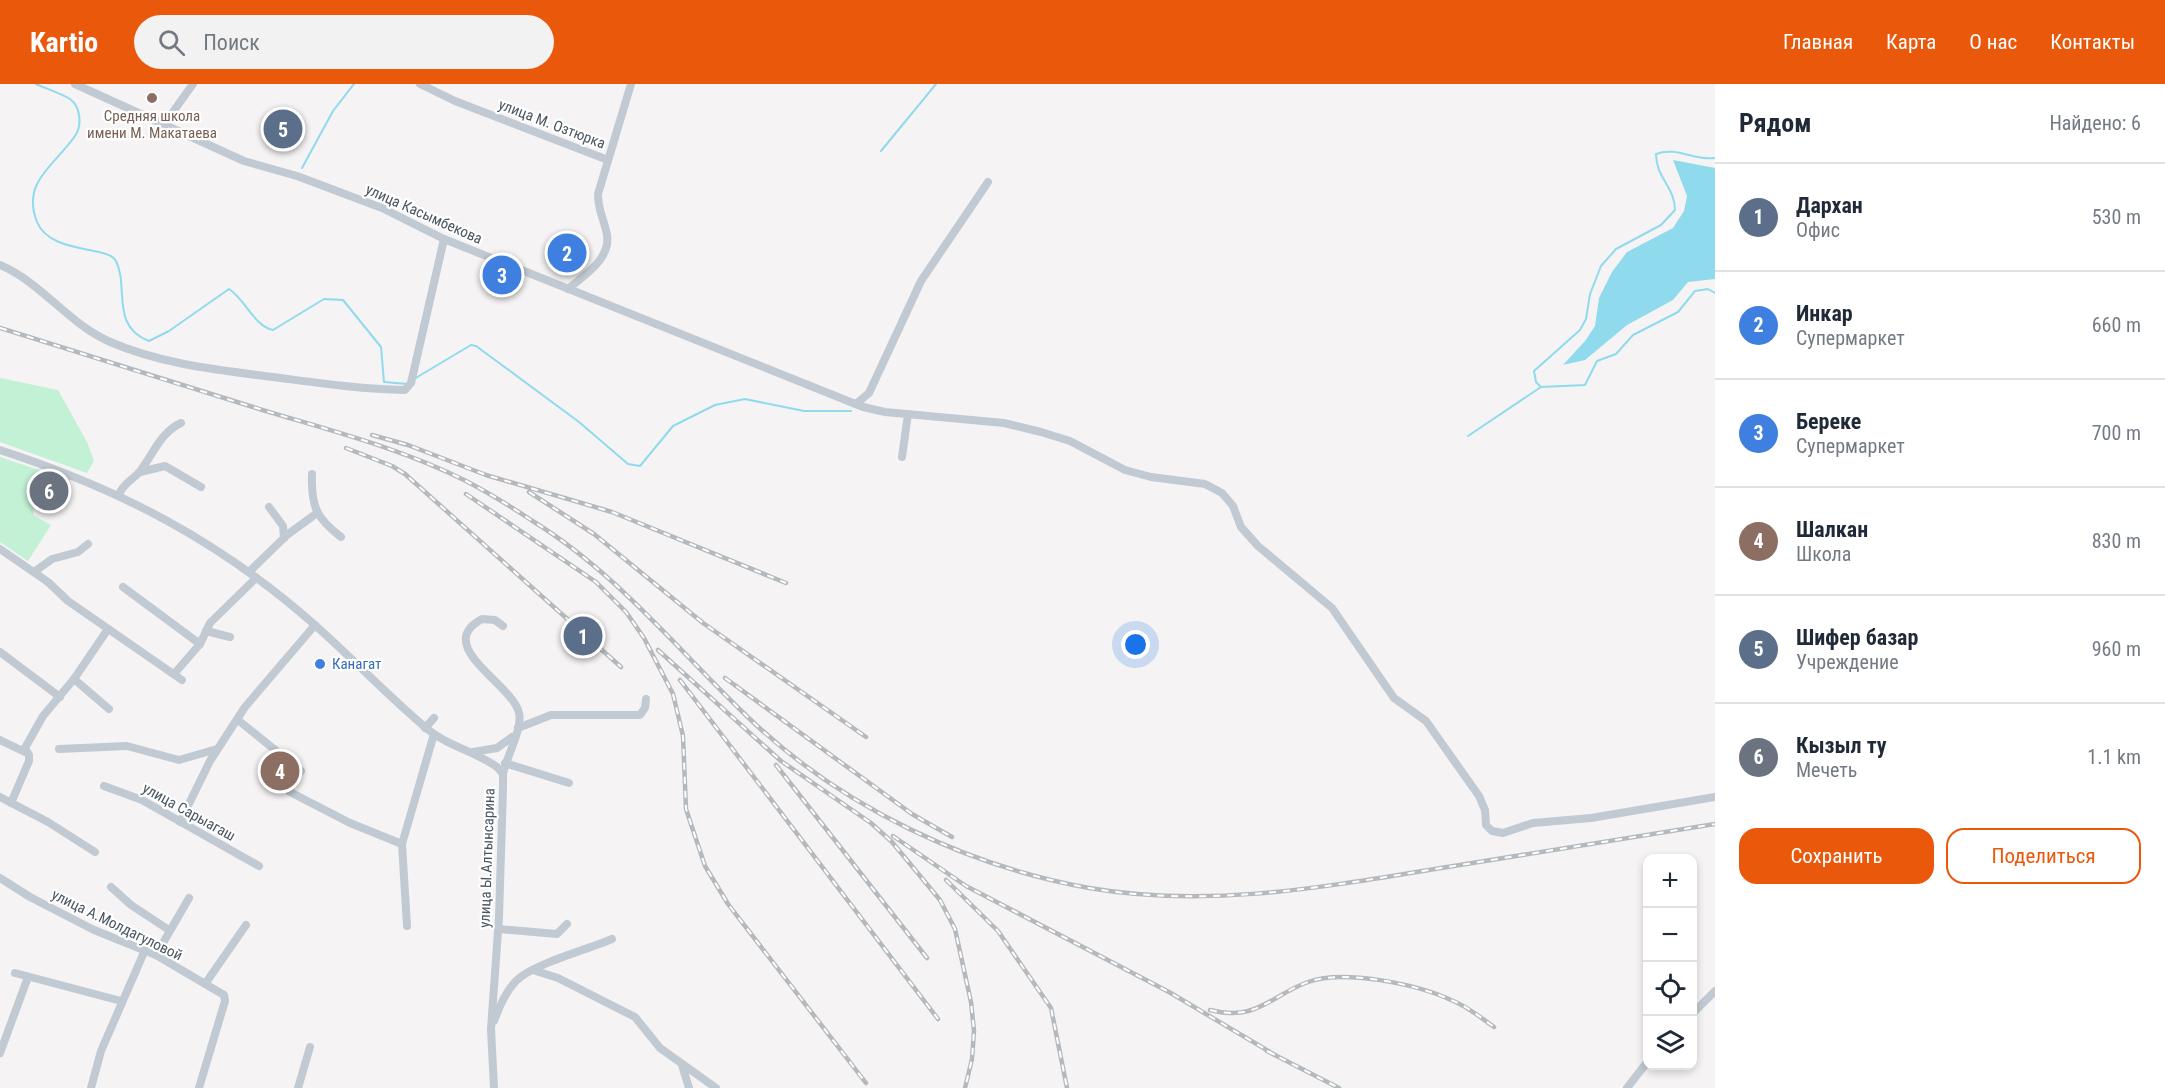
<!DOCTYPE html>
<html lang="ru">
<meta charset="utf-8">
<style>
body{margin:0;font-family:"Roboto Condensed",sans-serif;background:#f2f2f3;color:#1f2937}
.controls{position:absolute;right:18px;bottom:18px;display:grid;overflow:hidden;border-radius:12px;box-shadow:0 3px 9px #0003}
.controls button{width:54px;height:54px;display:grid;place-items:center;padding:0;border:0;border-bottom:2px solid #e0e1e3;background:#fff;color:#1f2937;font:30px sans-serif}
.you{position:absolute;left:1136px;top:561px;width:21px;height:21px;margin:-15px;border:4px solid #fff;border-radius:50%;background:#1a73e8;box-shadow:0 0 0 9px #1a73e833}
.badge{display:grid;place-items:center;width:39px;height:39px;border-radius:50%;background:#ea580c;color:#fff;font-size:20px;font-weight:700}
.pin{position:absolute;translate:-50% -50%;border:3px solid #fff;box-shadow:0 2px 6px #0006}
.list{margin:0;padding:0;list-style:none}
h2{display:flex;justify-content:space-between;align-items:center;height:78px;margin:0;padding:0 24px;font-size:26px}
h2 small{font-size:20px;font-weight:400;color:#747a83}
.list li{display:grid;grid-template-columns:39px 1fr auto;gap:18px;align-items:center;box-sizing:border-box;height:108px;padding:0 24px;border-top:2px solid #e0e1e3}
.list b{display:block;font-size:22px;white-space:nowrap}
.list p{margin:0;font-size:20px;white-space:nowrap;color:#747a83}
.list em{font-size:20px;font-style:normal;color:#747a83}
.actions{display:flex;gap:12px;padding:18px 24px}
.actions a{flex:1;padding:14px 0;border:2px solid #ea580c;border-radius:18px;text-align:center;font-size:21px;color:#ea580c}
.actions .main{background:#ea580c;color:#fff}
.icon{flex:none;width:33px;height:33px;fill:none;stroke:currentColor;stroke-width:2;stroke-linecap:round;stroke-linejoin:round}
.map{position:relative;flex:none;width:1715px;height:1004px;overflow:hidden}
header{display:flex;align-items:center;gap:36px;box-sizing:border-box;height:84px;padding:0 30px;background:#ea580c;color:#fff}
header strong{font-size:28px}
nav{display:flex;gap:33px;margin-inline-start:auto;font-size:21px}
.search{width:420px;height:54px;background:#f2f2f3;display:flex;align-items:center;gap:15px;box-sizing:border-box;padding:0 21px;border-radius:33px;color:#747a83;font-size:22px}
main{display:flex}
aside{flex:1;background:#fff}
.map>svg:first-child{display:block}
.green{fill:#c3f1d5}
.water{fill:#90daee}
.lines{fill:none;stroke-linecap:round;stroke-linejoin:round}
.stream{stroke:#90daee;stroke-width:2}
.minor{stroke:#c1cad2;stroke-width:8}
.rail-casing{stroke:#b5b8bd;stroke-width:4.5}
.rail{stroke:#fff;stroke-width:2;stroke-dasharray:7;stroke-linecap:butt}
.education-dot{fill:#8d6e63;stroke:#fff;stroke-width:2}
.shop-dot{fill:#3f7fe0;stroke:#fff;stroke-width:2}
.labels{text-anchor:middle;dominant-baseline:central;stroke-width:4.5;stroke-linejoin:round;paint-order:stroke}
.education-label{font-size:15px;fill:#785e54;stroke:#fff}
.street-label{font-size:15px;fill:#4a5661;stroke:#fff}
.shop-label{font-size:15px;fill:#366cbe;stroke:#fff;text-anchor:start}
</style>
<header>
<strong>Kartio</strong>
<div class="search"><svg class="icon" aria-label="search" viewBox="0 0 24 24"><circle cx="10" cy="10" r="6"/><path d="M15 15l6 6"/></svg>Поиск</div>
<nav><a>Главная</a><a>Карта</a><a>О нас</a><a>Контакты</a></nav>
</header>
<main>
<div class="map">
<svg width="1715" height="1004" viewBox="0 0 1715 1004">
<rect width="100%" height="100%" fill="#f5f3f3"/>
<g class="green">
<polygon points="0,294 58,306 87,358 94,377 87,389 0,358"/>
<polygon points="0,373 39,386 33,431 51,441 28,477 0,458"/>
</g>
<polygon class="water" points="1673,76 1715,84 1715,195 1688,198 1673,216 1627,241 1585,276 1563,281 1585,257 1595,242 1599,214 1612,188 1627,168 1673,144 1684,127 1687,112"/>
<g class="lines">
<g class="stream">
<path d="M36,0c11,5 24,9 34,15 11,8 12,27 5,37 -20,29 -54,46 -38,86 14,33 71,23 79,39 13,26 -6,65 33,80l20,-10 60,-42c16,10 25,37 44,41l51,-31 19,1 38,47 3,35 23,2"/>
<polyline points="881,67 936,0"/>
<polyline points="302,84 333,27 354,0"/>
<polyline points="414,295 471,261 476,262 579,338 628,380 640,382 673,342 715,321 745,315 804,327 851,327"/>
<path d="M1541,303l-5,-5 -2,-11 46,-41 6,-11 4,-25 11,-28 15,-17 45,-24 14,-15c0,-23 -19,-32 -19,-56 21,-8 38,7 59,4"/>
<polyline points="1468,352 1541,303 1585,301 1597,277 1616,270 1633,251 1678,228 1695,207 1708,205 1715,209"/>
</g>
<g class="minor">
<polyline points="75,0 244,77 297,92 382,124 444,155 863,323 885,328 1004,339 1041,348 1070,357 1125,386 1151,393 1205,400 1222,409 1233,422 1241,443 1258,462 1332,524 1394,614 1426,637 1479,712 1485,726 1486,741 1492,747 1503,749 1533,739 1591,734 1715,713"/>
<polyline points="420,0 455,17 608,76"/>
<polyline points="165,39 193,0"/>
<path d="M0,181c42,18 68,58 108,76 52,23 109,29 165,36 46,6 85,12 132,13l6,-7 33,-144"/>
<path d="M568,205c15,-13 43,-30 39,-54 -3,-16 -9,-24 -9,-41l33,-110"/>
<polyline points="856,320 869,309 921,197 988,98"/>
<path d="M0,366c120,39 220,91 316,176 37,33 72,70 110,102 21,18 49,23 71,39l6,7v15l-4,128 -8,112 3,59"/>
<polyline points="902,373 908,330"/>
<polyline points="140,388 165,382 201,403"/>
<path d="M312,390c-1,32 4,44 29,63"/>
<path d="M119,410c7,-14 15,-14 22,-24 12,-16 20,-38 40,-47"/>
<polyline points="64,414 66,390"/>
<polyline points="269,423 283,442 284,454"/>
<polyline points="0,465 48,498 68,517 182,596"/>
<polyline points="34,488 52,475 78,468 88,460"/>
<polyline points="249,488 287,451 317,429"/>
<polyline points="123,503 200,560"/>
<polyline points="206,547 230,553"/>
<polyline points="0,568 60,613"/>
<polyline points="174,590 200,560 210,539 256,494"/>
<polyline points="74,595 109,625"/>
<polyline points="238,636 301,687 287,700 287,705 290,708 350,739 402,760"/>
<polyline points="425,644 434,634"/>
<polyline points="518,644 551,631 640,631 645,624 646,615"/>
<polyline points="0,656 27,669"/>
<polyline points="59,665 127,662 179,676 217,665"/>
<polyline points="473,668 497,664 512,653"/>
<polyline points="505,679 569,699"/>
<path d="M503,690c3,-16 20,-46 16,-61 -6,-29 -87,-67 -37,-94l13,1 8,6"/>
<polyline points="104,702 142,716 259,782"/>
<polyline points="0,713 48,738 95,768"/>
<polyline points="11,719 29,677 29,671 25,664 43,632 74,595 108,545"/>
<polyline points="180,738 210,677 245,623 315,541"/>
<polyline points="0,794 30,813 94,846 156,871 224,911 225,917 199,1004"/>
<polyline points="111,803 131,821 169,846"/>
<polyline points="407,842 402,760 434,650"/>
<polyline points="498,845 557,850 567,840"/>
<polyline points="156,871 189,814"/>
<polyline points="533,886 558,894 635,933 660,964 716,1004"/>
<polyline points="15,889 121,917"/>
<polyline points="205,900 246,841"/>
<polyline points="1692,930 1715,907"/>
<path d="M494,937c5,-14 12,-30 23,-41 16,-16 72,-31 95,-41"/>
<polyline points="0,969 28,893"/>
<polyline points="682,981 689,1004"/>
<polyline points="91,1004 101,967 145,866"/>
<polyline points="298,1004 310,963"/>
<polyline points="1627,1004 1648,977"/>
</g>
<g class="rail-casing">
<g id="rail">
<path d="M0,244c84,26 168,53 253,79 71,22 146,40 213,74 23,12 44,25 65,39 87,53 150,134 223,203 91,85 213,143 335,165 117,20 230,0 346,-19 94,-15 187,-30 280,-45"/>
<polyline points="372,351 408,361 486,391 612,428 786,499"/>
<polyline points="346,364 392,382 405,390 621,583"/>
<polyline points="529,408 594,450 703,539 866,653"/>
<polyline points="466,410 596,498 626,528 644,554 673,610 683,652 686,725 705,782 728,820 866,999"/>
<polyline points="658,566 781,677 871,739 892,758 940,816 955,845 971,918 974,947 972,975 965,1004"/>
<polyline points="725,594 912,730 952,753"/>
<polyline points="680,596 938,935"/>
<polyline points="776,681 927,874"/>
<polyline points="893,752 966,802 1169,908 1275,971"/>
<polyline points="946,796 998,847 1051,924 1067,1004"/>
<path d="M1210,926c46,12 60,-14 98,-28 35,-13 109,2 143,18 16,6 29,17 43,27"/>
<polyline points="1267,967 1339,1004"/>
</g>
</g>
<use href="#rail" class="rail"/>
</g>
<circle class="education-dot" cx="152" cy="14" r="6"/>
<circle class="shop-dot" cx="320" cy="580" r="6"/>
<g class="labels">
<g class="education-label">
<text x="152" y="32">Средняя школа<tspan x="152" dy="17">имени М. Макатаева</tspan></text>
</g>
<g class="street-label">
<text transform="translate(552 40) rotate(21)">улица М. Озтюрка</text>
<text transform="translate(424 130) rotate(24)">улица Касымбекова</text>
<text transform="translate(189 728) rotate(29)">улица Сарыагаш</text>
<text transform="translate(487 774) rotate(-88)">улица Ы.Алтынсарина</text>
<text transform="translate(117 841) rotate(26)">улица А.Молдагуловой</text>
</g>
<g class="shop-label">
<text x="332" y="580">Канагат</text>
</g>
</g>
</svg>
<div class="controls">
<button>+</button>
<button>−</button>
<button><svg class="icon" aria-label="locate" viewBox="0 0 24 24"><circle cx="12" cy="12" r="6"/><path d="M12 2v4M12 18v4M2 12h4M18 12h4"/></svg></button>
<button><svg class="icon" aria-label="layers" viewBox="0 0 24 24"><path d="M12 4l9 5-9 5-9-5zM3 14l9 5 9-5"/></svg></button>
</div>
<div class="you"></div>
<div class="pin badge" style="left:583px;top:552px;background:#5c6f8a">1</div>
<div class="pin badge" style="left:567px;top:169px;background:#3f7fe0">2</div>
<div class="pin badge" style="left:502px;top:191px;background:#3f7fe0">3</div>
<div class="pin badge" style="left:280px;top:687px;background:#8d6e63">4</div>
<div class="pin badge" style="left:283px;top:45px;background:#5c6f8a">5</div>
<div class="pin badge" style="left:49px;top:407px;background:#6b7280">6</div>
</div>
<aside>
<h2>Рядом<small>Найдено: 6</small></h2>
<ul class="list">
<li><span class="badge" style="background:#5c6f8a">1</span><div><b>Дархан</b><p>Офис</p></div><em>530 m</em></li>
<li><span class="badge" style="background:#3f7fe0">2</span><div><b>Инкар</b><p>Супермаркет</p></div><em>660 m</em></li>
<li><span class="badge" style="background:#3f7fe0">3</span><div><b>Береке</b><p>Супермаркет</p></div><em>700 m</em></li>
<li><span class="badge" style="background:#8d6e63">4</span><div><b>Шалкан</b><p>Школа</p></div><em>830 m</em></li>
<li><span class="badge" style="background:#5c6f8a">5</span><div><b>Шифер базар</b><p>Учреждение</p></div><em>960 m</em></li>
<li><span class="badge" style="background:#6b7280">6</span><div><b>Кызыл ту</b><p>Мечеть</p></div><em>1.1 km</em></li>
</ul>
<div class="actions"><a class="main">Сохранить</a><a>Поделиться</a></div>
</aside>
</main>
